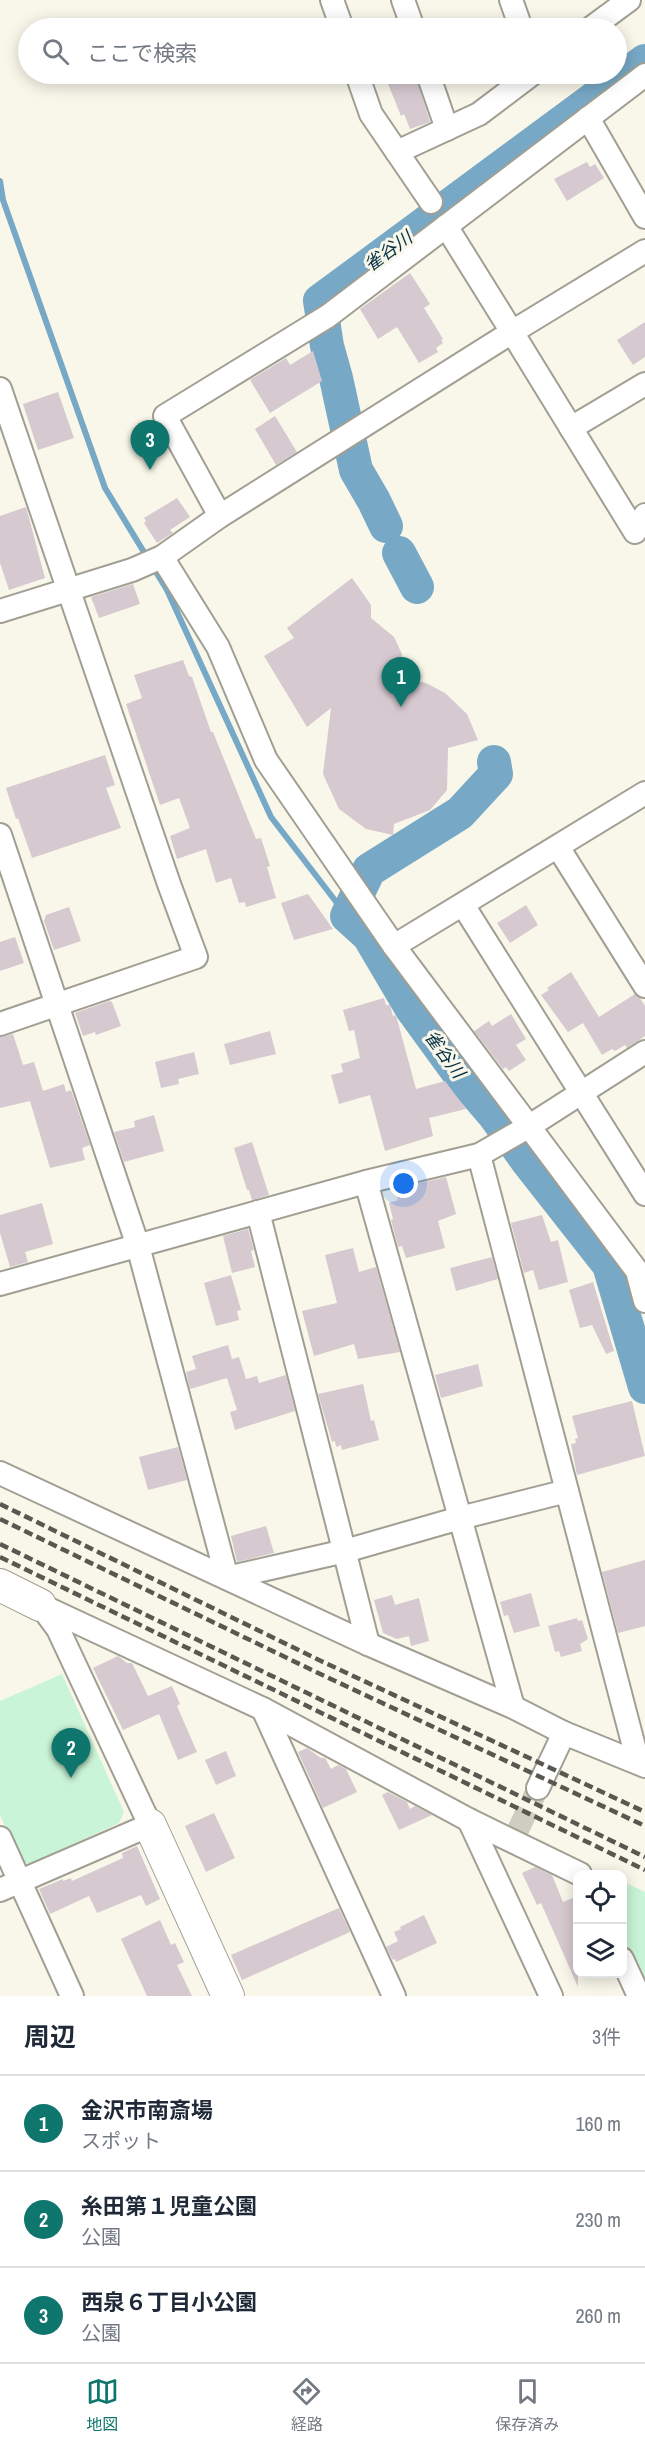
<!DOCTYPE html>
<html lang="ja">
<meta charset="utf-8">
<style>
body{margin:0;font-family:"Archivo Narrow","Noto Sans JP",sans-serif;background:#f6f6f7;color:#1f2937}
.controls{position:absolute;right:18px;bottom:18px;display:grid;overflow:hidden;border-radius:12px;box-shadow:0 3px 15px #0003}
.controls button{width:54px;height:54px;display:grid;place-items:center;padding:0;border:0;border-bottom:2px solid #e0e1e3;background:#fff;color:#1f2937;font:30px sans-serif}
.you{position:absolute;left:404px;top:1184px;width:21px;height:21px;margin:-15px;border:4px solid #fff;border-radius:50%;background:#1a73e8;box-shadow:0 0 0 9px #1a73e833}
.badge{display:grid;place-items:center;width:39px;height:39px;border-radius:50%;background:#0f766e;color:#fff;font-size:20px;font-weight:700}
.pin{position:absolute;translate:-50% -50px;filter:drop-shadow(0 2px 3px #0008)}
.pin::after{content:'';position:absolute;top:32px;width:21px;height:18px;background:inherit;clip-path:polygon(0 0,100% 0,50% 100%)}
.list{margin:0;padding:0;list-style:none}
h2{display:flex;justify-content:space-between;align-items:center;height:78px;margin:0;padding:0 24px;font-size:26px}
h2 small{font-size:20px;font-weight:400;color:#747a83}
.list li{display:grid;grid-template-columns:39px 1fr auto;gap:18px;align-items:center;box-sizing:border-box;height:96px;padding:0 24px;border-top:2px solid #e0e1e3}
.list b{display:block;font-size:22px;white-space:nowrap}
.list p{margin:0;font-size:20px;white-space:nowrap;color:#747a83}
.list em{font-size:20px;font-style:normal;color:#747a83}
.icon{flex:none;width:33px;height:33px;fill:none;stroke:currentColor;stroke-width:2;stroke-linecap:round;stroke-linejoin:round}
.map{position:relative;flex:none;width:645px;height:1996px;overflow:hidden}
.search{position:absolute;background:#fff;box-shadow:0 3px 15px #0003;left:18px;right:18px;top:18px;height:66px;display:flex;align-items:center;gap:15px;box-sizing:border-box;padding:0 21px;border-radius:33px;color:#747a83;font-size:22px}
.sheet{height:366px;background:#fff}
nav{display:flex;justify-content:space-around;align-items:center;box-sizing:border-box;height:84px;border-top:2px solid #e0e1e3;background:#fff;font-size:16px;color:#747a83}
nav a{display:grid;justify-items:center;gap:3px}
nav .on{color:#0f766e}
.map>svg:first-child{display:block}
.green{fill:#c9f4d7}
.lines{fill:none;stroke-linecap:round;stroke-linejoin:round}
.stream{stroke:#77a8c5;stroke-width:6}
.river{stroke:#77a8c5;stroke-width:34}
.building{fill:#d6c9cf}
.street-tunnel{stroke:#cecdc1;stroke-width:22;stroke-dasharray:22 11;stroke-linecap:butt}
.street-casing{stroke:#a19f93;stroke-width:26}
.secondary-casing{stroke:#a19f93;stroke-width:34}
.street{stroke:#fff;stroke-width:22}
.secondary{stroke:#fff;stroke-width:32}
.rail{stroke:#585750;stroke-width:4.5;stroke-dasharray:9 4.5;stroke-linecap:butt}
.labels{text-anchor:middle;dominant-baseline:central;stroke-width:6;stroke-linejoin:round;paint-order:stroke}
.water-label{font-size:18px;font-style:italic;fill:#032f44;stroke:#f9f7ea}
</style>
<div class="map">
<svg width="645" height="1996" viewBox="0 0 645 1996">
<rect width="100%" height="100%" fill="#f9f7ea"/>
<g class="green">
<polygon points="62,1674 124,1812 119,1823 30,1864 21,1861 0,1815 0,1701"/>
<polygon points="622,1881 645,1892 645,1978 641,1980 623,1939"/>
</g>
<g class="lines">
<polyline class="stream" points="0,181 3,200 105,488 167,590 271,817 347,916"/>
<g class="river">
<polyline points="386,526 374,501 356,470 336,378 327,346 320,301 645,61"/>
<polyline points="399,553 417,587"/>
<polyline points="494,762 496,774 460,813 369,870 347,916 369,936 412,1009 460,1075 495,1116 528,1162 609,1265 645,1387"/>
</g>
</g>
<g class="building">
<polygon points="384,74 415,74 430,122 410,129 404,114 401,116"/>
<polygon points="587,162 590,167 595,164 604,178 567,201 554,179"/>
<polygon points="410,273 430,304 424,308 443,339 441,340 443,343 436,348 438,352 419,363 397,327 378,339 360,309"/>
<polygon points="645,322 645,357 633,365 617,340"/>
<polygon points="313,351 322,381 270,413 250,380 286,358 290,365"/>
<polygon points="58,392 74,438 38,450 23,404"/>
<polygon points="275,416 297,452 276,465 255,429"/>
<polygon points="177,498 190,517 170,530 173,533 157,543 144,523 146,521 144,518"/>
<polygon points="26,507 45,578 9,590 0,563 0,516"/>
<polygon points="352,578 371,605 371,618 394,637 402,654 400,677 426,683 445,693 467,714 478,740 448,748 447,790 430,810 394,824 393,835 366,829 339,809 323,774 331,708 307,727 264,656 294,638 287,628"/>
<polygon points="133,584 140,604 99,618 91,597"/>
<polygon points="183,660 189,676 192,677 211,732 213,732 256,839 261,838 270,866 267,867 276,898 246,907 245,902 239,903 231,878 216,883 206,849 177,859 170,836 190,828 179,798 160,805 126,704 142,698 134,675"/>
<polygon points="105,755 115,785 106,788 121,828 32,858 18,818 16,819 6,788"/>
<polygon points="308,894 333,929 294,940 281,903"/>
<polygon points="526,905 538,925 510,943 497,923"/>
<polygon points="69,907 81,941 54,950 44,921 46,915"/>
<polygon points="15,937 24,963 0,971 0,942"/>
<polygon points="571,972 599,1017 635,994 640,998 645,1006 645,1036 627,1048 625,1045 615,1051 612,1049 602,1055 583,1023 568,1032 541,995 549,990 547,988"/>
<polygon points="384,998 386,1005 390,1005 393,1016 396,1015 416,1089 445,1081 466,1109 429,1118 433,1136 385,1151 370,1095 339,1104 331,1075 343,1072 341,1064 360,1058 354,1030 349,1031 343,1010"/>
<polygon points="109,1001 112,1002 121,1026 96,1035 95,1032 83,1036 75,1013"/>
<polygon points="511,1014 526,1039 516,1045 526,1060 509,1071 506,1067 503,1069 474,1031 489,1021 492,1026"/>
<polygon points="270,1031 276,1054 230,1065 224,1044"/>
<polygon points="13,1034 23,1065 34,1062 43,1091 64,1084 66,1092 71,1090 90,1145 82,1148 85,1160 50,1168 30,1101 0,1108 0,1037"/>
<polygon points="194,1052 199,1074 178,1079 179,1084 161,1088 155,1062"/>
<polygon points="154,1115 164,1151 124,1162 114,1132 135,1127 134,1121"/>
<polygon points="252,1142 269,1195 252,1200 249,1190 247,1190 234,1148"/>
<polygon points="446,1177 456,1214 438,1221 445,1248 406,1258 402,1246 398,1247 391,1220 393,1219 389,1203 398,1200 396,1192 402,1190 402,1187"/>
<polygon points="42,1203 53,1244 25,1252 28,1262 10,1267 0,1233 0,1215"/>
<polygon points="542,1215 551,1242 558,1240 568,1282 539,1290 533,1270 524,1273 511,1223"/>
<polygon points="248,1229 254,1250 251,1251 255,1267 232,1273 223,1236"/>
<polygon points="353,1248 359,1272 376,1267 400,1352 358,1359 354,1344 314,1356 302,1311 337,1303 325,1255"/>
<polygon points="492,1257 498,1279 456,1291 450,1268"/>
<polygon points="231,1275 241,1310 237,1311 239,1320 216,1326 204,1283"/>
<polygon points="593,1282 614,1351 606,1354 592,1325 580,1328 569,1290"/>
<polygon points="228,1345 232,1359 239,1357 246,1379 257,1376 259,1383 286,1375 295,1411 235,1430 230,1412 237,1410 227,1378 190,1389 186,1372 196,1369 192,1356"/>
<polygon points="478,1364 483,1386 441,1398 435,1375"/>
<polygon points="363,1384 371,1421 374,1420 379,1440 342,1450 341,1445 336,1447 335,1441 332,1442 318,1394"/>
<polygon points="632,1401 645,1456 577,1475 571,1444 576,1443 575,1439 578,1438 572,1416"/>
<polygon points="178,1447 187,1480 148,1490 139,1457"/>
<polygon points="266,1526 274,1553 237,1562 231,1536"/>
<polygon points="645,1560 645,1626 618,1633 602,1572"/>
<polygon points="531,1593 540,1626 514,1633 508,1615 504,1616 500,1602"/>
<polygon points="392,1595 395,1605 419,1598 429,1641 411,1646 409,1636 397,1639 383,1633 374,1600"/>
<polygon points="577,1618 578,1621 582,1620 588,1639 580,1644 582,1651 561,1657 559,1651 555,1652 548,1626"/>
<polygon points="118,1656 127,1663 132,1663 148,1696 172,1686 180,1704 177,1706 197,1752 178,1760 159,1714 123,1730 93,1668"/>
<polygon points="307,1748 321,1758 325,1758 331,1769 338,1765 346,1769 357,1792 323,1808 298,1752"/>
<polygon points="226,1751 236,1776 216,1785 205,1760"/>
<polygon points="388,1792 407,1802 410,1809 415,1806 432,1815 399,1830 382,1795"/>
<polygon points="214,1813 235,1858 206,1872 185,1826"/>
<polygon points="137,1846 160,1899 146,1906 141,1895 97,1913 89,1896 50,1914 39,1889 63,1879 63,1881 71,1878 72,1881 123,1858 122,1853"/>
<polygon points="535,1867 552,1875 563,1902 578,1896 578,1987 541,1903 537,1905 522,1873"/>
<polygon points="339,1908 350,1932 242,1980 231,1955"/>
<polygon points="424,1915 437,1943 396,1962 395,1959 393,1960 386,1947 398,1941 394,1932 401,1929 400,1927"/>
<polygon points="160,1920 171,1945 175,1943 184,1962 177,1965 192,1996 147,1996 130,1959 121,1939"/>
</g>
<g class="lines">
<polyline class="street-tunnel" points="518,1830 538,1788"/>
<g class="street-casing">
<g id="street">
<polyline points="332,0 342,28"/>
<polyline points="403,0 413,28"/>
<polyline points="511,0 521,28"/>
<polyline points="591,28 629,0"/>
<polyline points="357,74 371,114 431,202"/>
<polyline points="428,74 447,129"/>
<polyline points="588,118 645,217"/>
<polyline points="397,152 479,114 532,74"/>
<polyline points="446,226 512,332 645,251"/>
<polyline points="0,389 169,884 196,957 0,1024"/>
<polyline points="571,428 645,384"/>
<polyline points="220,516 165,416 328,316 645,75"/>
<polyline points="162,557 218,647 266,760 394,946 637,1271 645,1301"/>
<polyline points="0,611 132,570 162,557 220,516 512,332 635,532 645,515"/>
<polyline points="0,835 138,1246 227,1578 345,1551 460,1518 567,1491"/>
<polyline points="558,847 645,986"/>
<polyline points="463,905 645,1194"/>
<polyline points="394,946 645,793"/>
<polyline points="479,1155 638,1762"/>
<polyline points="366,1182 513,1707"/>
<polyline points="258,1212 368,1644"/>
<polyline points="0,1284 366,1182 479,1155 528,1127 645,1052"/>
<polyline points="0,1473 368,1644 513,1707 564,1733 645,1766"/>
<polyline points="40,1605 263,1709 469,1820 580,1874"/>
<polyline points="263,1709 394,1996"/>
<polyline points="538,1788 564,1733"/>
<polyline points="469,1820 551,1996"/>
<polyline points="0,1838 72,1996"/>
<polyline points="0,1890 150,1825 58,1629 41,1606"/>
<polyline points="622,1959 639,1996"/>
</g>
</g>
<g class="secondary-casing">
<g id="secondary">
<polyline points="0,1585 40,1605"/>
<polyline points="150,1825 228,1996"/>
</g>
</g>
<use href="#street" class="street"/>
<use href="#secondary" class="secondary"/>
<g class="rail">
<polyline points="0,1504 321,1661 645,1812"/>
<polyline points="0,1519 316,1672 645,1826"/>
<polyline points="0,1544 645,1857"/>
<polyline points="0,1557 645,1870"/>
</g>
</g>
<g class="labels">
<g class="water-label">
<text transform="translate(388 251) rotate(-36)">雀谷川</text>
<text transform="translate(445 1054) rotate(54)">雀谷川</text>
</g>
</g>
</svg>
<div class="controls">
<button><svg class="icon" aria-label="locate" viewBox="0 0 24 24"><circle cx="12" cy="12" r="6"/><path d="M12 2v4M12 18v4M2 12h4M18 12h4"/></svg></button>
<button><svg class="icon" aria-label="layers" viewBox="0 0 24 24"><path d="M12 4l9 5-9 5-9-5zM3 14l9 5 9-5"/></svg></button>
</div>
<div class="you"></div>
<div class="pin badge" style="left:401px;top:707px">1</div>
<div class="pin badge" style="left:71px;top:1778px">2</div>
<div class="pin badge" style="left:150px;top:470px">3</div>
<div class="search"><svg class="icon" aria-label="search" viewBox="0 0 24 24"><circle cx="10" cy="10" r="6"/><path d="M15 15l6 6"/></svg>ここで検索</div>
</div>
<section class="sheet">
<h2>周辺<small>3件</small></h2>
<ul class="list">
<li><span class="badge">1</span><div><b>金沢市南斎場</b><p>スポット</p></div><em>160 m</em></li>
<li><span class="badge">2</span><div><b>糸田第１児童公園</b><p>公園</p></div><em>230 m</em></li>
<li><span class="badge">3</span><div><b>西泉６丁目小公園</b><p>公園</p></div><em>260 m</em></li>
</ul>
</section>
<nav>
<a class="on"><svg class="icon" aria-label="map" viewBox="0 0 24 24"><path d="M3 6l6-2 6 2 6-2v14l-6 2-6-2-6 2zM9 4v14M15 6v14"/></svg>地図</a>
<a><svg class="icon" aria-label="directions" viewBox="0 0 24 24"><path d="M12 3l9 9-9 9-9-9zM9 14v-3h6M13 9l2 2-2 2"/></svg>経路</a>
<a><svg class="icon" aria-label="saved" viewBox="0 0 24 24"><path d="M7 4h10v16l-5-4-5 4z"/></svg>保存済み</a>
</nav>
